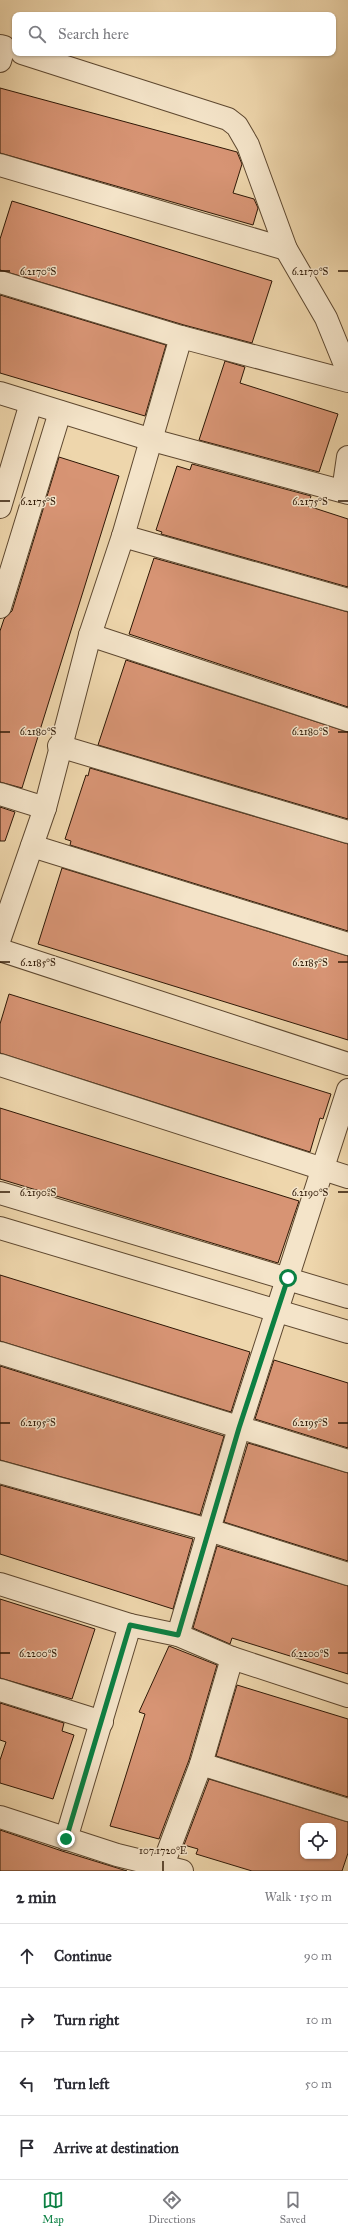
<!DOCTYPE html>
<meta charset="utf-8">
<style>
body{margin:0;font-family:"IM FELL Great Primer",serif;background:#f2f2f3;color:#2b2b33}
.controls{position:absolute;right:12px;bottom:12px;display:grid;overflow:hidden;border-radius:8px;box-shadow:0 1px 3px #0004}
.controls button{width:36px;height:36px;display:grid;place-items:center;padding:0;border:0;border-bottom:1px solid #e1e1e2;background:#fff;color:#2b2b33;font:20px sans-serif}
.stop{position:absolute;width:12px;height:12px;margin:-9px;border:3px solid #0b8043;border-radius:50%;background:#fff}
.stop.end{background:#0b8043;border-color:#fff;box-shadow:0 1px 4px #0008}
.list{margin:0;padding:0;list-style:none}
h2{display:flex;justify-content:space-between;align-items:center;height:52px;margin:0;padding:0 16px;font-size:17px}
h2 small{font-size:13px;font-weight:400;color:#7c7c81}
.list li{display:grid;grid-template-columns:26px 1fr auto;gap:12px;align-items:center;box-sizing:border-box;height:64px;padding:0 16px;border-top:1px solid #e1e1e2}
.list b{display:block;font-size:15px;white-space:nowrap}
.list em{font-size:13px;font-style:normal;color:#7c7c81}
.icon{flex:none;width:22px;height:22px;fill:none;stroke:currentColor;stroke-width:2;stroke-linecap:round;stroke-linejoin:round}
.map{position:relative;flex:none;width:348px;height:1871px;overflow:hidden}
.search{position:absolute;background:#fff;box-shadow:0 1px 3px #0004;left:12px;right:12px;top:12px;height:44px;display:flex;align-items:center;gap:10px;box-sizing:border-box;padding:0 14px;border-radius:8px;color:#7c7c81;font-size:15px}
.sheet{height:308px;background:#fff}
nav{display:flex;justify-content:space-around;align-items:center;box-sizing:border-box;height:56px;border-top:1px solid #e1e1e2;background:#fff;font-size:11px;color:#7c7c81}
nav a{display:grid;justify-items:center;gap:2px}
nav .on{color:#0b8043}
.map>svg:first-child{display:block}
.building{fill:#d79474;stroke:#2e1806;fill-rule:evenodd}
.lines{fill:none;stroke-linecap:round;stroke-linejoin:round}
.street-casing{stroke:#5e4830;stroke-width:24}
.street{stroke:#f4e4c9;stroke-width:22}
.route{stroke:#0b8043;stroke-width:5}
.ticks{fill:none;stroke:#2e1806;stroke-width:1.5}
.ticks-label{font-size:10px;text-anchor:middle;fill:#2e1806;stroke:#f4e4c9;stroke-width:3;stroke-linejoin:round;paint-order:stroke}
</style>
<div class="map">
<svg width="348" height="1871" viewBox="0 0 348 1871">
<rect width="100%" height="100%" fill="#eed6ac"/>
<filter id="stains"><feTurbulence type="fractalNoise" baseFrequency=".005" numOctaves="4"/><feColorMatrix values="0 0 0 0 .2 0 0 0 0 .09 0 0 0 0 .02 0 0 0 .5 -.17"/></filter>
<radialGradient id="worn" r=".72"><stop offset=".6" stop-color="#630" stop-opacity="0"/><stop offset="1" stop-color="#630" stop-opacity=".3"/></radialGradient>
<g class="building">
<polygon points="0,88 237,152 242,164 233,193 254,199 258,208 253,225 0,153"/>
<polygon points="12,201 272,281 252,343 184,325 0,270 0,239"/>
<polygon points="0,295 166,345 145,416 0,373"/>
<polygon points="225,361 245,367 240,383 338,414 319,472 199,440"/>
<polygon points="59,457 119,476 22,788 0,782 0,631 4,619 12,611"/>
<polygon points="192,464 311,496 308,506 348,519 348,587 161,534 162,532 156,530 177,466 190,470"/>
<polygon points="154,558 348,612 348,707 129,634"/>
<polygon points="126,660 348,732 348,819 98,745"/>
<polygon points="90,768 348,844 348,931 70,845 71,841 65,839 86,775 88,776"/>
<polygon points="0,807 15,812 5,841 0,841"/>
<polygon points="62,868 348,956 348,1040 38,944"/>
<polygon points="9,994 331,1094 323,1119 320,1118 310,1152 0,1053 0,1024"/>
<polygon points="0,1108 299,1201 278,1263 0,1179"/>
<polygon points="0,1275 250,1352 231,1412 0,1341"/>
<polygon points="274,1360 348,1383 348,1448 255,1419"/>
<polygon points="0,1366 224,1436 200,1515 0,1460"/>
<polygon points="248,1443 348,1473 348,1561 224,1522"/>
<polygon points="0,1485 193,1539 173,1609 0,1554"/>
<polygon points="217,1546 348,1586 348,1674 232,1638 230,1644 193,1628"/>
<polygon points="0,1599 95,1629 72,1699 0,1678"/>
<polygon points="169,1646 217,1665 189,1760 159,1839 110,1826 145,1714 139,1712"/>
<polygon points="237,1685 348,1719 348,1797 216,1756"/>
<polygon points="0,1703 64,1723 62,1731 74,1735 53,1799 0,1783 0,1760 6,1742 0,1740"/>
<path d="M209,1779l139,43v31l-6,18h-90l-56,-17 2,-5 -14,-4zM303,1826h30v30h-30z"/>
<polygon points="0,1830 62,1851 127,1871 0,1871"/>
</g>
<g class="lines">
<g class="street-casing">
<g id="street">
<polyline points="0,46 4,47 0,61"/>
<polyline points="22,53 228,119 237,126 248,145 286,249 326,318 348,372"/>
<polyline points="0,165 286,249"/>
<polyline points="0,282 181,337 348,381"/>
<polyline points="0,393 152,440 348,493"/>
<polyline points="343,491 348,457"/>
<polyline points="0,507 31,403"/>
<polyline points="123,536 348,600"/>
<polyline points="0,607 60,412"/>
<polyline points="90,635 348,720"/>
<polyline points="59,746 348,832"/>
<polyline points="0,794 45,808"/>
<polyline points="32,846 348,944"/>
<polyline points="0,938 45,808 90,635 123,536 181,337"/>
<polyline points="0,950 348,1064"/>
<polyline points="0,1065 348,1177"/>
<polyline points="0,1193 348,1297"/>
<polyline points="0,1228 348,1332"/>
<polyline points="0,1353 348,1461"/>
<polyline points="0,1472 209,1530 348,1574"/>
<polyline points="0,1584 130,1625 178,1635 232,1658 348,1696"/>
<polyline points="178,1635 239,1428 348,1090"/>
<polyline points="0,1690 102,1722"/>
<polyline points="201,1764 348,1810"/>
<polyline points="0,1817 117,1855 182,1871"/>
<polyline points="66,1839 130,1625"/>
<polyline points="163,1865 201,1764 232,1658"/>
</g>
</g>
<use href="#street" class="street"/>
</g>
<g class="lines">
<polyline class="route" points="66,1839 130,1625 178,1635 239,1428 288,1278"/>
</g>
<path class="ticks" d="M0,271h10M338,271h10M0,501h10M338,501h10M0,732h10M338,732h10M0,962h10M338,962h10M0,1192h10M338,1192h10M0,1423h10M338,1423h10M0,1653h10M338,1653h10M163,1861v10"/>
<g class="ticks-label">
<text x="38" y="275">6.2170°S</text>
<text x="310" y="275">6.2170°S</text>
<text x="38" y="505">6.2175°S</text>
<text x="310" y="505">6.2175°S</text>
<text x="38" y="735">6.2180°S</text>
<text x="310" y="735">6.2180°S</text>
<text x="38" y="966">6.2185°S</text>
<text x="310" y="966">6.2185°S</text>
<text x="38" y="1196">6.2190°S</text>
<text x="310" y="1196">6.2190°S</text>
<text x="38" y="1426">6.2195°S</text>
<text x="310" y="1426">6.2195°S</text>
<text x="38" y="1657">6.2200°S</text>
<text x="310" y="1657">6.2200°S</text>
<text x="163" y="1854">107.1720°E</text>
</g>
<rect width="100%" height="100%" filter="url(#stains)"/>
<rect width="100%" height="100%" fill="url(#worn)"/>
</svg>
<div class="controls">
<button><svg class="icon" aria-label="locate" viewBox="0 0 24 24"><circle cx="12" cy="12" r="6"/><path d="M12 2v4M12 18v4M2 12h4M18 12h4"/></svg></button>
</div>
<div class="stop" style="left:288px;top:1278px"></div>
<div class="stop end" style="left:66px;top:1839px"></div>
<div class="search"><svg class="icon" aria-label="search" viewBox="0 0 24 24"><circle cx="10" cy="10" r="6"/><path d="M15 15l6 6"/></svg>Search here</div>
</div>
<section class="sheet">
<h2>2 min<small>Walk · 150 m</small></h2>
<ul class="list">
<li><svg class="icon" aria-label="ahead" viewBox="0 0 24 24"><path d="M12 20V5M6 11l6-6 6 6"/></svg><div><b>Continue</b></div><em>90 m</em></li>
<li><svg class="icon" aria-label="right" viewBox="0 0 24 24"><path d="M7 20v-9h11M14 6l5 5-5 5"/></svg><div><b>Turn right</b></div><em>10 m</em></li>
<li><svg class="icon" aria-label="left" viewBox="0 0 24 24"><path d="M17 20v-9H6M10 6l-5 5 5 5"/></svg><div><b>Turn left</b></div><em>50 m</em></li>
<li><svg class="icon" aria-label="arrive" viewBox="0 0 24 24"><path d="M6 21V4h12l-3 4 3 4H6"/></svg><div><b>Arrive at destination</b></div></li>
</ul>
</section>
<nav>
<a class="on"><svg class="icon" aria-label="map" viewBox="0 0 24 24"><path d="M3 6l6-2 6 2 6-2v14l-6 2-6-2-6 2zM9 4v14M15 6v14"/></svg>Map</a>
<a><svg class="icon" aria-label="directions" viewBox="0 0 24 24"><path d="M12 3l9 9-9 9-9-9zM9 14v-3h6M13 9l2 2-2 2"/></svg>Directions</a>
<a><svg class="icon" aria-label="saved" viewBox="0 0 24 24"><path d="M7 4h10v16l-5-4-5 4z"/></svg>Saved</a>
</nav>
